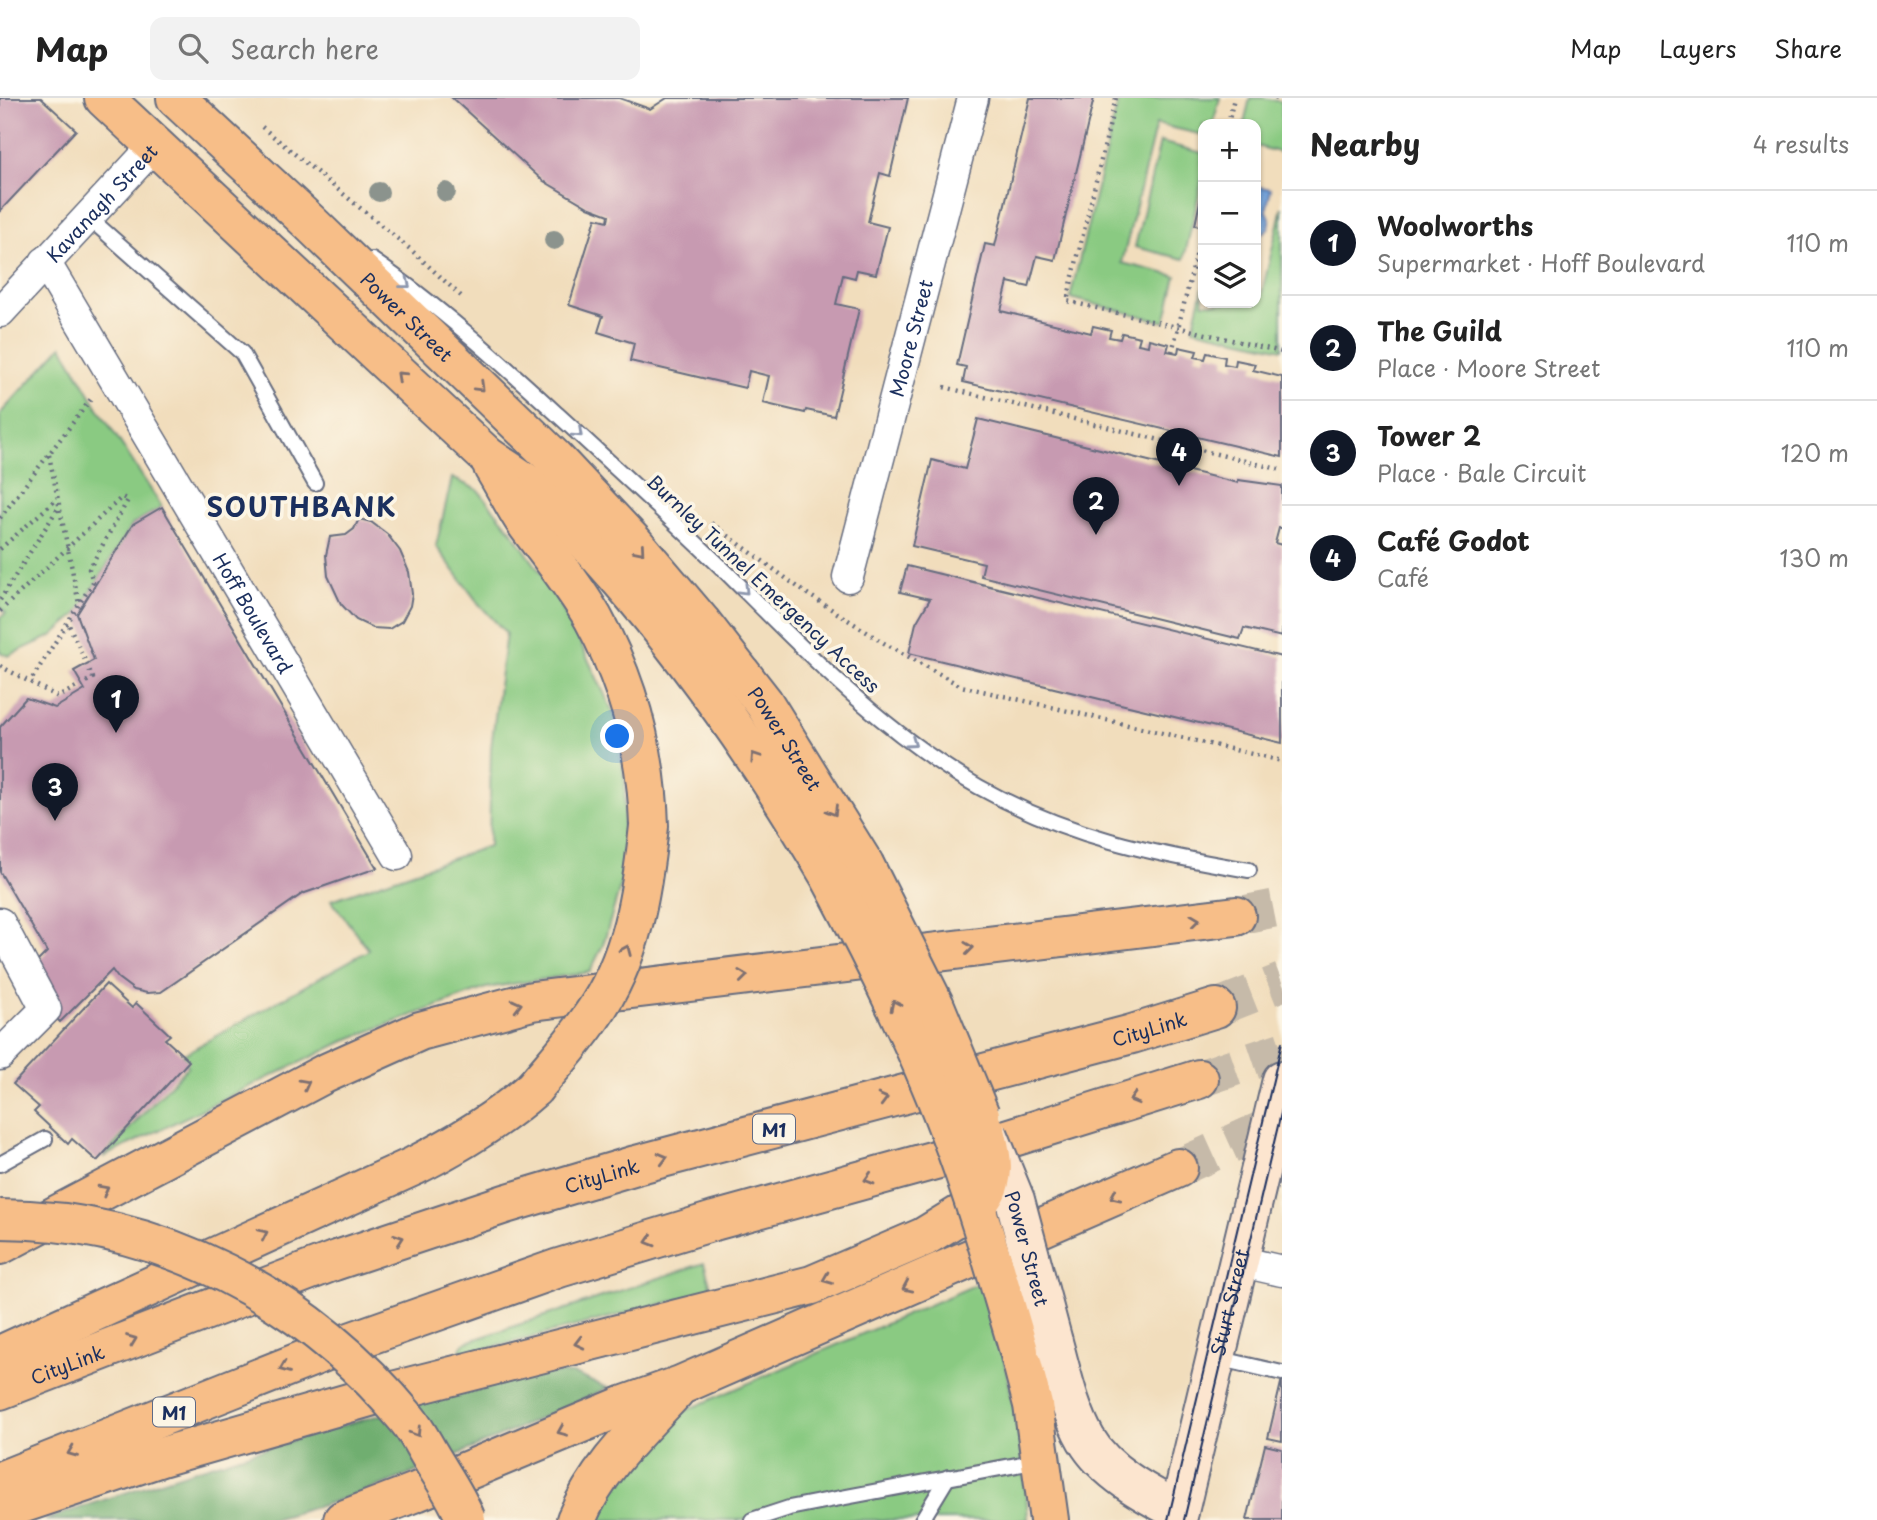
<!DOCTYPE html>
<meta charset="utf-8">
<style>
body{margin:0;font-family:"Playpen Sans",sans-serif;background:#f2f2f2;color:#222}
.controls{position:absolute;right:21px;top:21px;display:grid;overflow:hidden;border-radius:14px;box-shadow:0 2px 5px #0004}
.controls button{width:63px;height:63px;display:grid;place-items:center;padding:0;border:0;border-bottom:2px solid #e0e0e0;background:#fff;color:#222;font:35px sans-serif}
.you{position:absolute;left:618px;top:639px;width:24px;height:24px;margin:-18px;border:5px solid #fff;border-radius:50%;background:#1a73e8;box-shadow:0 0 0 10px #1a73e833}
.badge{display:grid;place-items:center;width:46px;height:46px;border-radius:50%;background:#111827;color:#fff;font-size:23px;font-weight:700}
.pin{position:absolute;translate:-50% -58px;filter:drop-shadow(0 2px 4px #0008)}
.pin::after{content:'';position:absolute;top:37px;width:24px;height:21px;background:inherit;clip-path:polygon(0 0,100% 0,50% 100%)}
.list{margin:0;padding:0;list-style:none}
h2{display:flex;justify-content:space-between;align-items:center;height:91px;margin:0;padding:0 28px;font-size:30px}
h2 small{font-size:23px;font-weight:400;color:#767676}
.list li{display:grid;grid-template-columns:46px 1fr auto;gap:21px;align-items:center;box-sizing:border-box;height:105px;padding:0 28px;border-top:2px solid #e0e0e0}
.list b{display:block;font-size:26px;white-space:nowrap}
.list p{margin:0;font-size:23px;white-space:nowrap;color:#767676}
.list em{font-size:23px;font-style:normal;color:#767676}
.icon{flex:none;width:38px;height:38px;fill:none;stroke:currentColor;stroke-width:2;stroke-linecap:round;stroke-linejoin:round}
.map{position:relative;flex:none;width:1282px;height:1422px;overflow:hidden}
header{display:flex;align-items:center;gap:42px;box-sizing:border-box;height:98px;padding:0 35px;background:#fff;border-bottom:2px solid #e0e0e0}
header strong{font-size:33px}
nav{display:flex;gap:38px;margin-inline-start:auto;font-size:24px}
.search{width:490px;height:63px;background:#f2f2f2;display:flex;align-items:center;gap:18px;box-sizing:border-box;padding:0 24px;border-radius:14px;color:#767676;font-size:26px}
main{display:flex}
aside{flex:1;background:#fff}
.map>svg:first-child{display:block}
.green{fill:#8aca82;stroke:#527c70;stroke-width:2}
.forest{fill:#6fae70;stroke:#456e67;stroke-width:2}
.water{fill:#6e9fd8;stroke:#44679b;stroke-width:2}
.building{fill:#c79ab1}
.lines{fill:none;stroke-linecap:round;stroke-linejoin:round}
.highway-tunnel{stroke:#c6baa9;stroke-width:38;stroke-dasharray:38 19;stroke-linecap:butt}
.lane-casing{stroke:#666c7f;stroke-width:18}
.street-casing{stroke:#666c7f;stroke-width:33}
.secondary-casing{stroke:#666c7f;stroke-width:42}
.highway-casing{stroke:#666c7f;stroke-width:42}
.path{stroke:#666c7f;stroke-width:4.5;stroke-dasharray:2 5;stroke-linecap:butt}
.lane{stroke:#fff;stroke-width:14}
.street{stroke:#fff;stroke-width:30}
.secondary{stroke:#fce5cf;stroke-width:38}
.highway{stroke:#f7be88;stroke-width:38}
.tram{stroke:#1b2f5e;stroke-width:2}
.secondary-bridge-casing{stroke:#666c7f;stroke-width:42;stroke-linecap:butt}
.highway-bridge-casing{stroke:#666c7f;stroke-width:42;stroke-linecap:butt}
.secondary-bridge{stroke:#fce5cf;stroke-width:38}
.highway-bridge{stroke:#f7be88;stroke-width:38}
.tree{fill:#8b938d}
.oneway{stroke:#8d97ae}
.oneway2{stroke:#7e6f71}
.labels{text-anchor:middle;dominant-baseline:central;stroke-width:7;stroke-linejoin:round;paint-order:stroke}
.shield{fill:#fcf5e5;stroke:#5e6a86;stroke-width:2}
.shield-label{font-size:18px;font-weight:bold;fill:#1b2f5e}
.street-label{font-size:19px;fill:#1b2f5e;stroke:#fcf5e5}
.district-label{font-size:26px;font-weight:bold;letter-spacing:2px;fill:#1b2f5e;stroke:#fcf5e5}
</style>
<header>
<strong>Map</strong>
<div class="search"><svg class="icon" aria-label="search" viewBox="0 0 24 24"><circle cx="10" cy="10" r="6"/><path d="M15 15l6 6"/></svg>Search here</div>
<nav><a>Map</a><a>Layers</a><a>Share</a></nav>
</header>
<main>
<div class="map">
<svg width="1282" height="1422" viewBox="0 0 1282 1422">
<rect width="100%" height="100%" fill="#fcf5e5"/>
<filter id="ink" filterUnits="userSpaceOnUse"><feTurbulence type="fractalNoise" baseFrequency=".0143" numOctaves="2"/><feDisplacementMap in="SourceGraphic" scale="14" xChannelSelector="R" yChannelSelector="G"/><feConvolveMatrix kernelMatrix="1 2 1 2 8 2 1 2 1" color-interpolation-filters="sRGB"/></filter>
<filter id="wash" filterUnits="userSpaceOnUse"><feTurbulence type="fractalNoise" baseFrequency=".00686" numOctaves="4" result="noise"/><feDisplacementMap in="SourceGraphic" scale="28" xChannelSelector="R" yChannelSelector="G"/><feGaussianBlur stdDeviation="1.57" result="paint"/><feColorMatrix in="noise" values="0 0 0 0 0 0 0 0 0 0 0 0 0 0 0 0 0 1.4 0 .05"/><feComposite in="paint" operator="in"/></filter>
<g filter="url(#wash)">
<rect width="100%" height="100%" fill="#f1ddbc"/>
<g class="green">
<polygon points="1119,0 1220,0 1213,26 1203,26 1203,37 1156,26 1122,165 1176,178 1165,224 1070,200"/>
<polygon points="1250,0 1264,0 1282,4 1282,55 1256,48 1256,26 1244,26"/>
<polygon points="1160,44 1203,55 1203,78 1184,161 1135,149"/>
<polygon points="1282,109 1282,251 1193,231 1203,189 1203,205 1256,205 1256,199 1261,199"/>
<polygon points="62,248 98,310 162,409 133,426 77,516 52,538 8,558 0,554 0,520 6,515 0,509 0,316"/>
<polygon points="452,380 478,392 510,431 548,485 577,538 613,614 625,684 622,782 603,847 590,874 486,890 351,940 103,1059 188,968 179,959 369,852 331,802 489,748 491,650 506,535 479,506 436,448"/>
<polygon points="704,1165 712,1193 463,1257 460,1252 462,1247 467,1244"/>
<path d="M984,1183c22,78 40,158 44,239h-439l15,-30 76,-77z"/>
</g>
<path class="forest" d="M559,1275l15,1 34,14c-111,49 -222,104 -340,132h-223c161,-56 326,-106 492,-146z"/>
<path class="water" d="M1256,88l15,3 -5,22c7,8 5,19 -6,24l-4,19z"/>
<g id="blocks">
<g class="building">
<polygon points="0,0 41,0 76,32 0,113"/>
<polygon points="452,0 619,0 650,11 667,0 908,0 890,78 880,75 868,124 888,129 876,176 857,172 855,180 843,177 836,206 859,211 834,318 806,312 805,315 763,305 769,278 749,273 745,290 630,263 634,245 598,234 603,218 569,207 596,120 608,123 609,117 588,109 542,82"/>
<polygon points="1030,0 1094,0 1055,162 1037,158 1029,189 1008,184 1001,213 1091,235 1093,228 1111,232 1109,239 1120,241 1122,235 1140,239 1138,246 1148,248 1149,241 1169,246 1167,253 1178,255 1179,249 1197,253 1195,259 1205,261 1207,255 1225,259 1224,266 1235,268 1236,262 1255,266 1253,272 1282,279 1282,359 963,284 966,269 957,267 985,146 995,148"/>
<polygon points="1202,94 1203,94 1203,129 1195,127"/>
<polygon points="978,321 1238,385 1238,382 1282,388 1282,430 1279,430 1275,445 1282,447 1282,539 1244,530 1240,541 981,478 984,465 912,448 932,362 965,371"/>
<polygon points="162,409 377,770 302,796 161,894 147,895 134,892 118,880 112,872 60,924 19,882 47,854 0,774 0,629 26,600 55,610 85,592 74,573 94,562 77,516 133,426"/>
<polygon points="359,421 371,424 387,436 400,453 409,474 412,496 410,508 402,523 389,531 373,530 356,522 341,506 328,478 326,457 330,439 346,437 354,431"/>
<polygon points="907,468 1282,559 1282,645 909,555 916,525 930,501 900,494"/>
<polygon points="106,886 132,910 136,905 170,937 165,941 189,963 97,1063 72,1041 68,1046 34,1014 39,1009 13,986"/>
<polygon points="1281,1285 1282,1285 1282,1343 1268,1340"/>
<polygon points="1265,1347 1282,1351 1282,1422 1247,1422"/>
</g>
</g>
</g>
<g filter="url(#ink)">
<use href="#blocks" fill-opacity="0" stroke="#666c7f" stroke-width="2"/>
<g class="lines">
<g class="highway-tunnel">
<polyline points="1236,818 1282,809"/>
<polyline points="1216,910 1282,884"/>
<polyline points="1199,981 1282,953"/>
<polyline points="1178,1070 1282,1023"/>
</g>
<g class="lane-casing">
<g id="lane">
<polyline points="87,118 242,255 315,385"/>
<path d="M372,162c66,45 126,100 185,154 58,53 116,106 172,161 77,77 154,158 250,212 87,49 173,67 270,83"/>
<polyline points="0,1066 45,1041"/>
<polyline points="1217,1260 1282,1275"/>
<polyline points="752,1422 789,1410 830,1402 1038,1363"/>
<polyline points="922,1422 948,1379"/>
</g>
</g>
<g class="street-casing">
<g id="street">
<path id="s1" d="M45,164l352,593"/>
<path id="s2" d="M0,214l154,-166"/>
<path id="s3" d="M848,479l125,-479"/>
<polyline points="0,825 46,911 0,957"/>
<polyline points="1238,1163 1282,1173"/>
</g>
</g>
<g class="secondary-casing">
<g id="secondary">
<path d="M1053,1244c9,32 16,67 33,97 19,33 60,55 93,72"/>
<path id="s4" d="M1177,1422l105,-440"/>
</g>
</g>
<g class="highway-casing">
<g id="highway">
<path d="M104,0l383,358c18,13 39,25 56,40 25,24 49,52 72,78 82,94 152,196 215,303"/>
<path id="s5" d="M176,0l132,123 245,236 81,86 67,79 63,81 100,161"/>
<path d="M493,369c12,19 22,41 35,59 22,30 46,59 65,92 35,64 54,135 56,208"/>
<polyline points="0,1147 324,976 420,933 532,903 1236,818"/>
<polyline points="1019,1253 1033,1307 1049,1422"/>
<path d="M0,1257l414,-189c44,-22 84,-46 120,-78"/>
<path id="s6" d="M0,1292l334,-129 171,-57 131,-39 496,-131 84,-26"/>
<polyline points="0,1383 347,1245 559,1170 714,1123 975,1051 1199,981"/>
<polyline points="0,1413 161,1359 373,1298 812,1187 924,1139 976,1107"/>
<polyline points="343,1422 416,1394 625,1307 681,1287 1178,1070"/>
<path d="M576,1422c22,-52 61,-88 99,-129"/>
</g>
</g>
<g class="path">
<polyline points="1116,0 1067,203 1282,254"/>
<polyline points="1275,0 1282,2"/>
<polyline points="1228,26 1234,0"/>
<polyline points="262,29 410,151 461,198"/>
<polyline points="1172,254 1203,130"/>
<polyline points="944,289 1282,372"/>
<polyline points="49,357 79,506"/>
<polyline points="0,420 91,301"/>
<polyline points="711,425 806,495 884,545 961,588 1282,663"/>
<polyline points="0,451 57,401"/>
<polyline points="0,502 58,410"/>
<polyline points="0,513 122,399 128,402 89,471 93,484 30,584"/>
<polyline points="0,568 58,599 93,580 68,525"/>
</g>
<use href="#lane" class="lane"/>
<use href="#street" class="street"/>
<use href="#secondary" class="secondary"/>
<use href="#highway" class="highway"/>
<g class="tram">
<polyline points="1168,1422 1282,944"/>
<polyline points="1184,1422 1282,1011"/>
</g>
<g class="secondary-bridge-casing">
<g id="secondary-bridge">
<path id="s7" d="M989,1038l26,64 38,142"/>
</g>
</g>
<g class="highway-bridge-casing">
<g id="highway-bridge">
<polyline points="864,766 935,908 980,1017"/>
<path d="M830,779c44,82 85,164 118,251 28,73 49,148 71,223"/>
<path d="M534,990c20,-24 41,-47 58,-72 40,-56 50,-124 57,-190"/>
<path d="M976,1107c22,-22 17,-46 10,-74"/>
<path d="M0,1121c159,0 307,78 407,200 10,12 17,27 25,40 12,20 26,40 34,61"/>
</g>
</g>
<use href="#secondary-bridge" class="secondary-bridge"/>
<use href="#highway-bridge" class="highway-bridge"/>
</g>
<g class="tree">
<circle cx="379" cy="94" r="10"/>
<circle cx="446" cy="94" r="10"/>
<circle cx="554" cy="142" r="10"/>
</g>
<defs><path id="oneway-chevron" d="M-2-3.5L2.5 0L-2 3.5" fill="none" stroke-width="1.6" stroke-linecap="round" stroke-linejoin="round" transform="scale(1.75)"/></defs>
<g class="oneway">
<use href="#oneway-chevron" transform="translate(406 186) rotate(38)"/>
<use href="#oneway-chevron" transform="translate(578 335) rotate(42)"/>
<use href="#oneway-chevron" transform="translate(744 492) rotate(45)"/>
<use href="#oneway-chevron" transform="translate(912 645) rotate(35)"/>
</g>
<g class="oneway2">
<use href="#oneway-chevron" transform="translate(401 278) rotate(-137)"/>
<use href="#oneway-chevron" transform="translate(480 289) rotate(44)"/>
<use href="#oneway-chevron" transform="translate(640 452) rotate(49)"/>
<use href="#oneway-chevron" transform="translate(755 659) rotate(-124)"/>
<use href="#oneway-chevron" transform="translate(833 713) rotate(59)"/>
<use href="#oneway-chevron" transform="translate(1195 822) rotate(-7)"/>
<use href="#oneway-chevron" transform="translate(969 850) rotate(-7)"/>
<use href="#oneway-chevron" transform="translate(626 852) rotate(-67)"/>
<use href="#oneway-chevron" transform="translate(743 878) rotate(-7)"/>
<use href="#oneway-chevron" transform="translate(517 907) rotate(-14)"/>
<use href="#oneway-chevron" transform="translate(895 907) rotate(-116)"/>
<use href="#oneway-chevron" transform="translate(305 986) rotate(-28)"/>
<use href="#oneway-chevron" transform="translate(883 1001) rotate(-15)"/>
<use href="#oneway-chevron" transform="translate(1134 1001) rotate(163)"/>
<use href="#oneway-chevron" transform="translate(663 1060) rotate(-15)"/>
<use href="#oneway-chevron" transform="translate(869 1081) rotate(164)"/>
<use href="#oneway-chevron" transform="translate(104 1092) rotate(-28)"/>
<use href="#oneway-chevron" transform="translate(1115 1098) rotate(156)"/>
<use href="#oneway-chevron" transform="translate(263 1136) rotate(-25)"/>
<use href="#oneway-chevron" transform="translate(399 1141) rotate(-19)"/>
<use href="#oneway-chevron" transform="translate(650 1143) rotate(163)"/>
<use href="#oneway-chevron" transform="translate(827 1181) rotate(158)"/>
<use href="#oneway-chevron" transform="translate(907 1189) rotate(156)"/>
<use href="#oneway-chevron" transform="translate(132 1242) rotate(-21)"/>
<use href="#oneway-chevron" transform="translate(579 1245) rotate(166)"/>
<use href="#oneway-chevron" transform="translate(284 1270) rotate(158)"/>
<use href="#oneway-chevron" transform="translate(562 1333) rotate(157)"/>
<use href="#oneway-chevron" transform="translate(416 1334) rotate(58)"/>
<use href="#oneway-chevron" transform="translate(72 1354) rotate(158)"/>
</g>
</g>
<g class="labels">
<g class="shield">
<rect x="753" y="1016.5" width="42" height="29" rx="5"/>
<rect x="153" y="1299.5" width="42" height="29" rx="5"/>
</g>
<g class="shield-label">
<text x="774" y="1031">M1</text>
<text x="174" y="1314">M1</text>
</g>
<g class="street-label">
<text stroke="none"><textPath href="#s2" startOffset="149">Kavanagh Street</textPath></text>
<text stroke="none"><textPath href="#s5" startOffset="318">Power Street</textPath></text>
<text stroke="none"><textPath href="#s3" startOffset="247">Moore Street</textPath></text>
<text transform="translate(764 485) rotate(43)">Burnley Tunnel Emergency Access</text>
<text stroke="none"><textPath href="#s1" startOffset="408">Hoff Boulevard</textPath></text>
<text stroke="none"><textPath href="#s5" startOffset="886">Power Street</textPath></text>
<text stroke="none"><textPath href="#s6" startOffset="1206">CityLink</textPath></text>
<text stroke="none"><textPath href="#s6" startOffset="639">CityLink</textPath></text>
<text stroke="none"><textPath href="#s7" startOffset="119">Power Street</textPath></text>
<text stroke="none"><textPath href="#s4" startOffset="224">Sturt Street</textPath></text>
<text stroke="none"><textPath href="#s6" startOffset="72">CityLink</textPath></text>
</g>
<g class="district-label">
<text x="302" y="408">SOUTHBANK</text>
</g>
</g>
</svg>
<div class="controls">
<button>+</button>
<button>−</button>
<button><svg class="icon" aria-label="layers" viewBox="0 0 24 24"><path d="M12 4l9 5-9 5-9-5zM3 14l9 5 9-5"/></svg></button>
</div>
<div class="you"></div>
<div class="pin badge" style="left:116px;top:635px">1</div>
<div class="pin badge" style="left:1096px;top:437px">2</div>
<div class="pin badge" style="left:55px;top:723px">3</div>
<div class="pin badge" style="left:1179px;top:388px">4</div>
</div>
<aside>
<h2>Nearby<small>4 results</small></h2>
<ul class="list">
<li><span class="badge">1</span><div><b>Woolworths</b><p>Supermarket · Hoff Boulevard</p></div><em>110 m</em></li>
<li><span class="badge">2</span><div><b>The Guild</b><p>Place · Moore Street</p></div><em>110 m</em></li>
<li><span class="badge">3</span><div><b>Tower 2</b><p>Place · Bale Circuit</p></div><em>120 m</em></li>
<li><span class="badge">4</span><div><b>Café Godot</b><p>Café</p></div><em>130 m</em></li>
</ul>
</aside>
</main>
